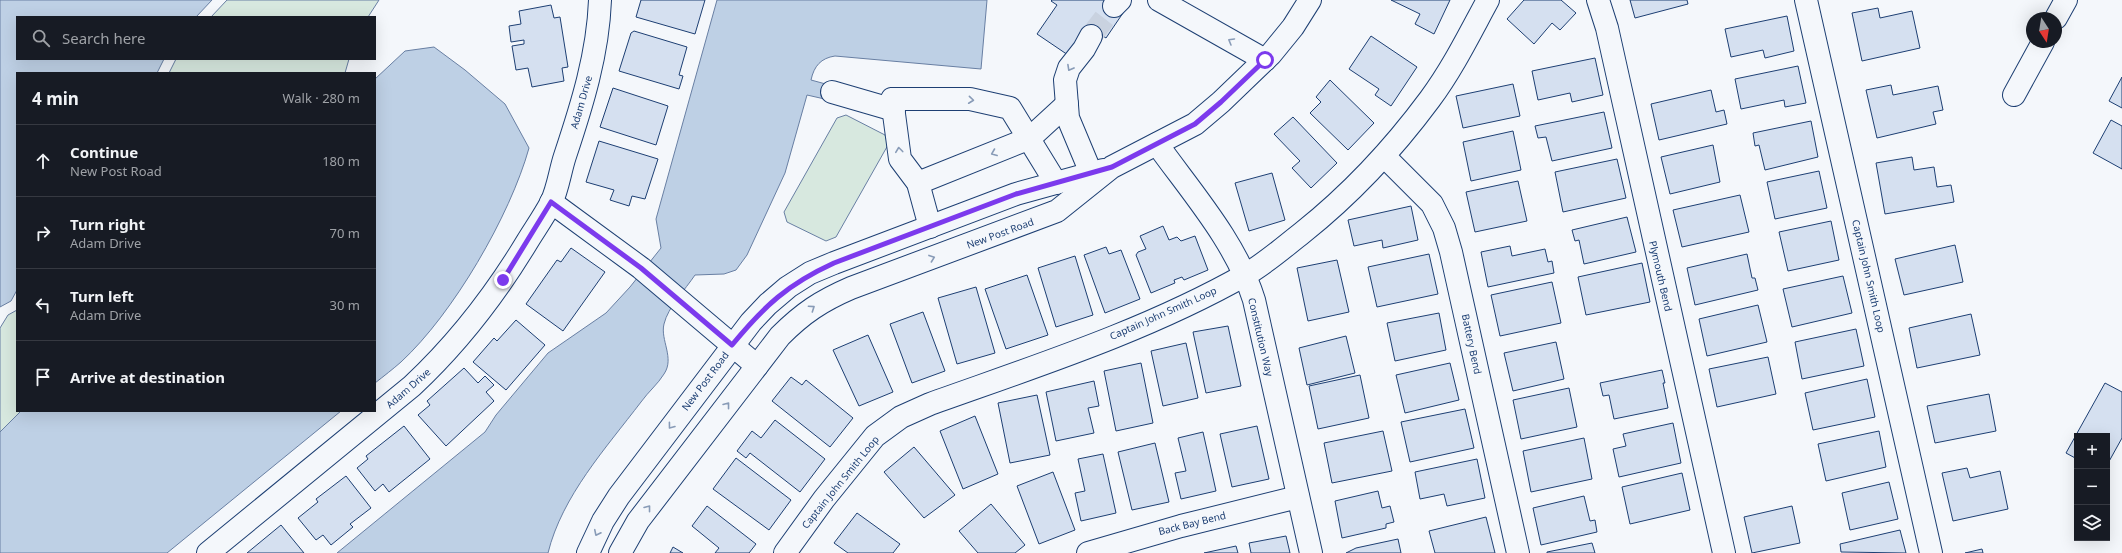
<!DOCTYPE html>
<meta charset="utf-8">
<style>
body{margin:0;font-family:"Noto Sans",sans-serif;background:#20242c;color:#f1f3f6}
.controls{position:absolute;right:12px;bottom:12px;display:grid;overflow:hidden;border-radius:0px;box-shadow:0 4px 16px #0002}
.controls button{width:36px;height:36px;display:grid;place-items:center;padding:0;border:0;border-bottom:1px solid #363941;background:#171b24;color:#f1f3f6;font:20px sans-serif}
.compass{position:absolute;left:2026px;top:12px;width:36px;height:36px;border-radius:50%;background:#171b24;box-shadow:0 4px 16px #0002;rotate:168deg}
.stop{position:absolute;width:12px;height:12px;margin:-9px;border:3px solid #7c3aed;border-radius:50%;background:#fff}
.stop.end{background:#7c3aed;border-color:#fff;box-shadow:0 1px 4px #0008}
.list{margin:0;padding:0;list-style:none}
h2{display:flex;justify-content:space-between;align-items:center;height:52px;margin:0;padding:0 16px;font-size:17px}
h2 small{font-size:13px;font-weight:400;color:#9ea1a6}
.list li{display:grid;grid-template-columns:26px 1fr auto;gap:12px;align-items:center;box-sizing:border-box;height:72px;padding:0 16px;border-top:1px solid #363941}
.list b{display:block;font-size:15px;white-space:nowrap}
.list p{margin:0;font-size:13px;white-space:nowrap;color:#9ea1a6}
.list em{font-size:13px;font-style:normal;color:#9ea1a6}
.icon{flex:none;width:22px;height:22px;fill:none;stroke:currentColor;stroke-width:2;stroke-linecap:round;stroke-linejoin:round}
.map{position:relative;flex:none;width:2122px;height:553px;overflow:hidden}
.search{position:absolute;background:#171b24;box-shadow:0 4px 16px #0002;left:16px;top:16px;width:360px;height:44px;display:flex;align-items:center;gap:10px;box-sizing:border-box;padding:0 14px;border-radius:0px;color:#9ea1a6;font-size:15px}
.panel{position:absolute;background:#171b24;box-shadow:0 4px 16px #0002;left:16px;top:72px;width:360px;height:340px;border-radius:0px}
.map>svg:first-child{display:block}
.green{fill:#d7e8df;stroke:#687fa3}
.water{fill:#bed0e5;stroke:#687fa3}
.building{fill:#d5e0f0;stroke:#1d3f73}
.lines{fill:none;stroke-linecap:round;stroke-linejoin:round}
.minor-tunnel{stroke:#c9d2e0;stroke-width:22;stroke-dasharray:22 11;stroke-linecap:butt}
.minor-casing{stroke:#1d3f73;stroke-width:24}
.minor{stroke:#f4f7fb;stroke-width:22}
.oneway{stroke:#889bb7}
.route{stroke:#7c3aed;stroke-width:5}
.labels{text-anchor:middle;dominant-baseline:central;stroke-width:3;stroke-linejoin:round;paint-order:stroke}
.street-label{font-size:10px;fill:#1d3f73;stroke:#f4f7fb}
</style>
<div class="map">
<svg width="2122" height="553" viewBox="0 0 2122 553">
<rect width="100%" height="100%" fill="#f4f7fb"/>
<g class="green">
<polygon points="227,0 379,0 368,17 211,17"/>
<polygon points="176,59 349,59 345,73 169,73"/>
<polygon points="846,115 885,135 888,145 836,237 826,241 787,222 784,212 837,118"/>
<polygon points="17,310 17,411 21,411 0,432 0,328 8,315"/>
</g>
<g class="water">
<polygon points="0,0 212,0 196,17 17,17 17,59 164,59 157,73 17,73 17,290 11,301 0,307"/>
<path d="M717,0h270l-6,69 -146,-13c-14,2 -21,10 -24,24l22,6 -4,14 -22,-5 -22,78 -38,82 -11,15 -12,4 -29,1c-10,15 -27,32 -31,49 -4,16 11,34 0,50 -6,10 -16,18 -23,28 -35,46 -79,94 -93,151h-211l148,-121 11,-17 52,-62 58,-40 24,-26 31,-39 -5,-29z"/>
<path d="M434,47l31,23 40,34 24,44c-19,68 -76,166 -128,214 -8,7 -17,14 -26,21v-304l30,-28z"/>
<polygon points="21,411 341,411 167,553 0,553 0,432"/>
</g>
<g class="building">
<polygon points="641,0 705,0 695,34 636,17"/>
<polygon points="1052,0 1106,0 1123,13 1106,38 1088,26 1068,55 1037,34 1057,5 1051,1"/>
<polygon points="1391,0 1450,0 1434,34 1415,24 1420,14"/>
<polygon points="1524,0 1561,0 1576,13 1560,30 1552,23 1534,44 1507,19"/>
<polygon points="1630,0 1687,0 1688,4 1635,18"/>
<polygon points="551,5 554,18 560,17 568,67 562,68 564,81 532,87 528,68 516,70 512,46 524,44 524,40 511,42 509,26 521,24 519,11"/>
<polygon points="1878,8 1880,18 1912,11 1920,48 1862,61 1852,13"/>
<polygon points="1787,16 1794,51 1765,58 1763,50 1731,57 1725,29"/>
<polygon points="634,31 687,47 679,75 683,76 679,89 619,71 631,33"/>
<polygon points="1371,36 1417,67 1391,106 1375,95 1379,89 1349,69"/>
<polygon points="1595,58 1603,95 1572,102 1570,93 1538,100 1532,71"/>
<polygon points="1798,66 1806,103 1785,107 1784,100 1741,109 1735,79"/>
<polygon points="2122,77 2122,108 2109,101"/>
<polygon points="1330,80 1374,123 1348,150 1310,113 1321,102 1316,97"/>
<polygon points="1513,84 1520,116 1463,128 1456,96"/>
<polygon points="1891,85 1893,95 1938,86 1943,110 1933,112 1936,124 1877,138 1866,90"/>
<polygon points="613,88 668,106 656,145 600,127"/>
<polygon points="1711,90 1716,112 1724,110 1727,124 1659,140 1651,104"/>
<polygon points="1604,112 1612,148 1552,161 1546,137 1538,138 1535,126"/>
<polygon points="1293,117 1337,163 1311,188 1292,168 1300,161 1274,134"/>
<polygon points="2111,120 2122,126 2122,169 2093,153"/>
<polygon points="1811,121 1818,157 1765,170 1759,145 1755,146 1753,133"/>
<polygon points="1513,131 1521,170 1471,181 1463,142"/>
<polygon points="599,141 658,159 645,199 632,196 629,206 610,200 614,190 586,182"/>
<polygon points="1713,145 1720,182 1670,194 1661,157"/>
<polygon points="1912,157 1914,170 1934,167 1937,187 1951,185 1954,202 1885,214 1876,163"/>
<polygon points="1617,159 1626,198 1563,212 1555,172"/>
<polygon points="1819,171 1827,208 1775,219 1767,182"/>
<polygon points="1272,173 1285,220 1249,231 1235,183"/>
<polygon points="1518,181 1527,221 1475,232 1466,192"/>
<polygon points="1740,195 1749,232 1682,247 1673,210"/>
<polygon points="1411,206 1418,240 1383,248 1382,240 1354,246 1348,220"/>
<polygon points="1627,217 1636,252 1584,264 1579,240 1575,241 1572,230"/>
<polygon points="1831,221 1839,260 1788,271 1779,232"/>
<polygon points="1163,226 1169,240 1177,237 1181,241 1195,236 1208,270 1184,280 1182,277 1174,280 1175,283 1151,293 1136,255 1138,252 1146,249 1140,236"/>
<polygon points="1955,245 1963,282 1904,295 1895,259"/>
<polygon points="1510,246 1512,256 1545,249 1548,262 1552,261 1554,273 1488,287 1481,252"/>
<polygon points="1106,247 1109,254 1121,250 1140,299 1105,313 1084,255"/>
<polygon points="571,248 605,272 563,331 526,304 557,260 561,262"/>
<polygon points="1429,254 1438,294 1377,307 1368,267"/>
<polygon points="1747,254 1752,278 1755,278 1758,290 1695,305 1687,268"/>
<polygon points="1075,256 1093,315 1056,327 1038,268"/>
<polygon points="1337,260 1349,312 1308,321 1297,268"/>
<polygon points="1642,263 1650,302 1586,315 1578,277"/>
<polygon points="1027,275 1048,335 1006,349 985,289"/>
<polygon points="1843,276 1852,313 1792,327 1783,289"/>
<polygon points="1552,282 1561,323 1500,336 1491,295"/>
<polygon points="976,287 995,353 957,364 938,298"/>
<polygon points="1758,305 1767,342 1707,356 1699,319"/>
<polygon points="923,312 945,371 912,383 890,324"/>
<polygon points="1439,313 1446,350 1395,361 1387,323"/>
<polygon points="1971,314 1980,355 1917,368 1909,328"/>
<polygon points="516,320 545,345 506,390 473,362 494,338 497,341"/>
<polygon points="1228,326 1241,386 1206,393 1193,332"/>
<polygon points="1856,329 1864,366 1802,379 1795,342"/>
<polygon points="868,335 893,392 859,406 833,350"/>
<polygon points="1346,336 1355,373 1307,385 1299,348"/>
<polygon points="1556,342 1564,379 1513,391 1504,353"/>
<polygon points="1186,343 1198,398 1163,406 1151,351"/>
<polygon points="1768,357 1776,394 1717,407 1709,369"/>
<polygon points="1141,363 1153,423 1116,431 1104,371"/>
<polygon points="1450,363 1459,400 1405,413 1396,375"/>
<polygon points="464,368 478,383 485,376 494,385 486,392 494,401 446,446 418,415 430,405 427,401"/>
<polygon points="1662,370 1665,383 1663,383 1668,408 1614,419 1609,395 1603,396 1600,383"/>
<polygon points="1360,375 1369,418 1318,429 1309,386"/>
<polygon points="791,377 802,385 806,380 853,418 830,447 772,401"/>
<polygon points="1867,379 1875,417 1813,430 1805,393"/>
<polygon points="1094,381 1099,406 1088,408 1094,433 1056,441 1046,392"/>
<polygon points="2105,383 2122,392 2122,438 2107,465 2107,436 2077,436 2077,459 2066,453"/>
<polygon points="1569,388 1577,427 1521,439 1513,400"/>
<polygon points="1989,394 1996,431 1935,443 1927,406"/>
<polygon points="1037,395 1050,455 1010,463 998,403"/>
<polygon points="1465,409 1474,448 1410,462 1401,422"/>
<polygon points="975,416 998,474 963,489 940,431"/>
<polygon points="775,420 825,459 800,492 750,453 746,458 737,451 752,431 761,438"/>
<polygon points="1673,423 1681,463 1619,477 1613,449 1626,446 1623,434"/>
<polygon points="404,426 430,459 389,492 383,484 375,491 357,468 368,459 366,456"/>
<polygon points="1257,426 1269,479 1232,487 1220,434"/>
<polygon points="1383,431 1392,471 1332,483 1324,443"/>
<polygon points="1879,431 1886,467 1826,481 1818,444"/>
<polygon points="1203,432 1216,491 1181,499 1175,473 1186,471 1178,438"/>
<polygon points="1584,438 1592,479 1531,492 1523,451"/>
<polygon points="1155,443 1169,502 1132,510 1118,452"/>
<polygon points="914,447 955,495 924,518 884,472"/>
<polygon points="1103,454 1116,513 1081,521 1075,493 1085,491 1078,459"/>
<polygon points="736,458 791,500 769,530 713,489"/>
<polygon points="1477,459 1485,498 1447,506 1444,494 1420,499 1415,472"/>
<polygon points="1967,468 1970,478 2000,471 2008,509 1953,521 1942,473"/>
<polygon points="1053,472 1075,530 1039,544 1017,486"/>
<polygon points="1682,473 1690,510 1630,524 1622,487"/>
<polygon points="346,476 371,508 350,524 353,527 331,545 323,535 316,540 298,518 318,502 316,499"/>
<polygon points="1889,482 1898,519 1850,530 1842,493"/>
<polygon points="1378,491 1382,508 1390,506 1394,522 1386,524 1386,528 1342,538 1335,501"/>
<polygon points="1584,496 1590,521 1595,520 1597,532 1541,545 1533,508"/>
<polygon points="991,504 1025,545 1015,553 978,553 959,531"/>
<polygon points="707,506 756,544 749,553 715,553 719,548 692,526"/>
<polygon points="1792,506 1800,543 1752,553 1744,517"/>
<polygon points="857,513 900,544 893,553 848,553 834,543"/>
<polygon points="1486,517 1495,553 1435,553 1429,531"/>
<polygon points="281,525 304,553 247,553"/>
<polygon points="1900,530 1906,553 1841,552 1840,544"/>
<polygon points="1286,536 1290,553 1251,553 1249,543"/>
<polygon points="1398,539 1401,553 1346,553 1356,548"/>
<polygon points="1592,543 1595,553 1547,553 1547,552"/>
<polygon points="1236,546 1238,553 1204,553"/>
<polygon points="673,547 683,553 670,553"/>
<polygon points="1982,549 1983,553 1965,553"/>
</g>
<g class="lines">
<polyline class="minor-tunnel" points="1091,36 1114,6"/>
<g class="minor-casing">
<g id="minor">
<polyline points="1159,0 1265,60"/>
<polyline points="1598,0 1607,28 1724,553"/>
<polyline points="1806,0 1931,553"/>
<polyline points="1114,6 1120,0"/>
<polyline points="2056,18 2066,0"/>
<polyline points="1091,36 1084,49 1069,68 1065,80 1068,118 1091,173"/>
<polyline points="832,92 894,110"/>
<polyline points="2014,95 2043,42"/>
<path d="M1157,144c35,49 79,98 97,156l57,253"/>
<polyline points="1384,156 1432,204 1444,228 1451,252 1518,553"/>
<polyline points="918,183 1030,138 1067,104"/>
<polyline points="551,202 641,268 757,366"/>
<polyline points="930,227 918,183 900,159 892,99 970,99 1010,108 1056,183"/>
<path d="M208,553l204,-167c46,-43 83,-91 115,-144 8,-13 17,-26 24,-39 7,-14 9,-32 14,-47 17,-51 33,-102 35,-156"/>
<polyline points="588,553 603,521 619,496 751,322 768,304 788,287 810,273 834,263 1016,194 1103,170"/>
<path d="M620,553l18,-32 142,-185c23,-23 41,-35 71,-48l206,-77 55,-44 83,-43 26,-22 50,-48 22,-27 17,-27"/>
<path d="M785,553l39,-54 51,-63 26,-19 29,-13c106,-38 216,-73 315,-129 20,-11 39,-28 57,-42 49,-39 91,-84 128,-134 23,-31 40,-66 58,-99"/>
<polyline points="1088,553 1181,526 1298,497"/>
</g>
</g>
<use href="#minor" class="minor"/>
</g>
<defs><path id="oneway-chevron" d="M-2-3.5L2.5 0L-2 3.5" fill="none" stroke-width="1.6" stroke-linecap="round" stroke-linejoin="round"/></defs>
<g class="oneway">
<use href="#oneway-chevron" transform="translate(1231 41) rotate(-150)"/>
<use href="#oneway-chevron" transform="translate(1070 68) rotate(119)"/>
<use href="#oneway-chevron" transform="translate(971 100) rotate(6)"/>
<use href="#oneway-chevron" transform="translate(899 150) rotate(-97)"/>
<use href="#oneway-chevron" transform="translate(994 153) rotate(158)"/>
<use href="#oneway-chevron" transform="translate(932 258) rotate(-20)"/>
<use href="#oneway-chevron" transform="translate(812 308) rotate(-34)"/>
<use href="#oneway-chevron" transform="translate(727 405) rotate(-52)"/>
<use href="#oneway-chevron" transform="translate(671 426) rotate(127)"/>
<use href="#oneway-chevron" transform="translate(648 508) rotate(-52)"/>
<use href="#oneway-chevron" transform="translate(597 533) rotate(116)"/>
</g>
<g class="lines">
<path class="route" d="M503,280l48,-78 90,66 91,77c32,-39 56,-61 102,-82l182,-69 96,-27 83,-43 26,-22 44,-42"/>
</g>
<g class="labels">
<g class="street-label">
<text transform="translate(581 102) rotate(-74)">Adam Drive</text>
<text transform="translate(1000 233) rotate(-20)">New Post Road</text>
<text transform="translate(1661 276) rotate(77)">Plymouth Bend</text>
<text transform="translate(1869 276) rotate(77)">Captain John Smith Loop</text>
<text transform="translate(1163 313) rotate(-24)">Captain John Smith Loop</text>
<text transform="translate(1261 337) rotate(77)">Constitution Way</text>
<text transform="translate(1472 344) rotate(78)">Battery Bend</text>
<text transform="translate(705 381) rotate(-53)">New Post Road</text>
<text transform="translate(408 388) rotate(-41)">Adam Drive</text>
<text transform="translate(840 482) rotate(-51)">Captain John Smith Loop</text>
<text transform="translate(1192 523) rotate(-14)">Back Bay Bend</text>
</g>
</g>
</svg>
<div class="controls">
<button>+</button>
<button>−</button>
<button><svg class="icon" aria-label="layers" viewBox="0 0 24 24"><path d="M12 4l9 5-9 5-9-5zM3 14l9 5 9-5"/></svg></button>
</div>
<svg class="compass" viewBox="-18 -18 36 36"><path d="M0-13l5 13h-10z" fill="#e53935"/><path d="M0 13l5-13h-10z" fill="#9ea1a6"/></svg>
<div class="stop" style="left:1265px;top:60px"></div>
<div class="stop end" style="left:503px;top:280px"></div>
<div class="search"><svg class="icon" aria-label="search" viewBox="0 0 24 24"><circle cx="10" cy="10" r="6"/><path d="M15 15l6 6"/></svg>Search here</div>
<section class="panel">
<h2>4 min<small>Walk · 280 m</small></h2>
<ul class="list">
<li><svg class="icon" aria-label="ahead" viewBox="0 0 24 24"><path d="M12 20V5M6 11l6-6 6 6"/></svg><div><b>Continue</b><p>New Post Road</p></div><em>180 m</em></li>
<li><svg class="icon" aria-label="right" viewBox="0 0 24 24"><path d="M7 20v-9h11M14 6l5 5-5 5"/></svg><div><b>Turn right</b><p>Adam Drive</p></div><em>70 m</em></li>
<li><svg class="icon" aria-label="left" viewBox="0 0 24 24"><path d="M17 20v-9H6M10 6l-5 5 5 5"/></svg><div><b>Turn left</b><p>Adam Drive</p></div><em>30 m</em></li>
<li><svg class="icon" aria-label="arrive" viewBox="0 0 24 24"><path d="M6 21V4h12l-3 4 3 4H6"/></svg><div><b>Arrive at destination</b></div></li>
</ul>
</section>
</div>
